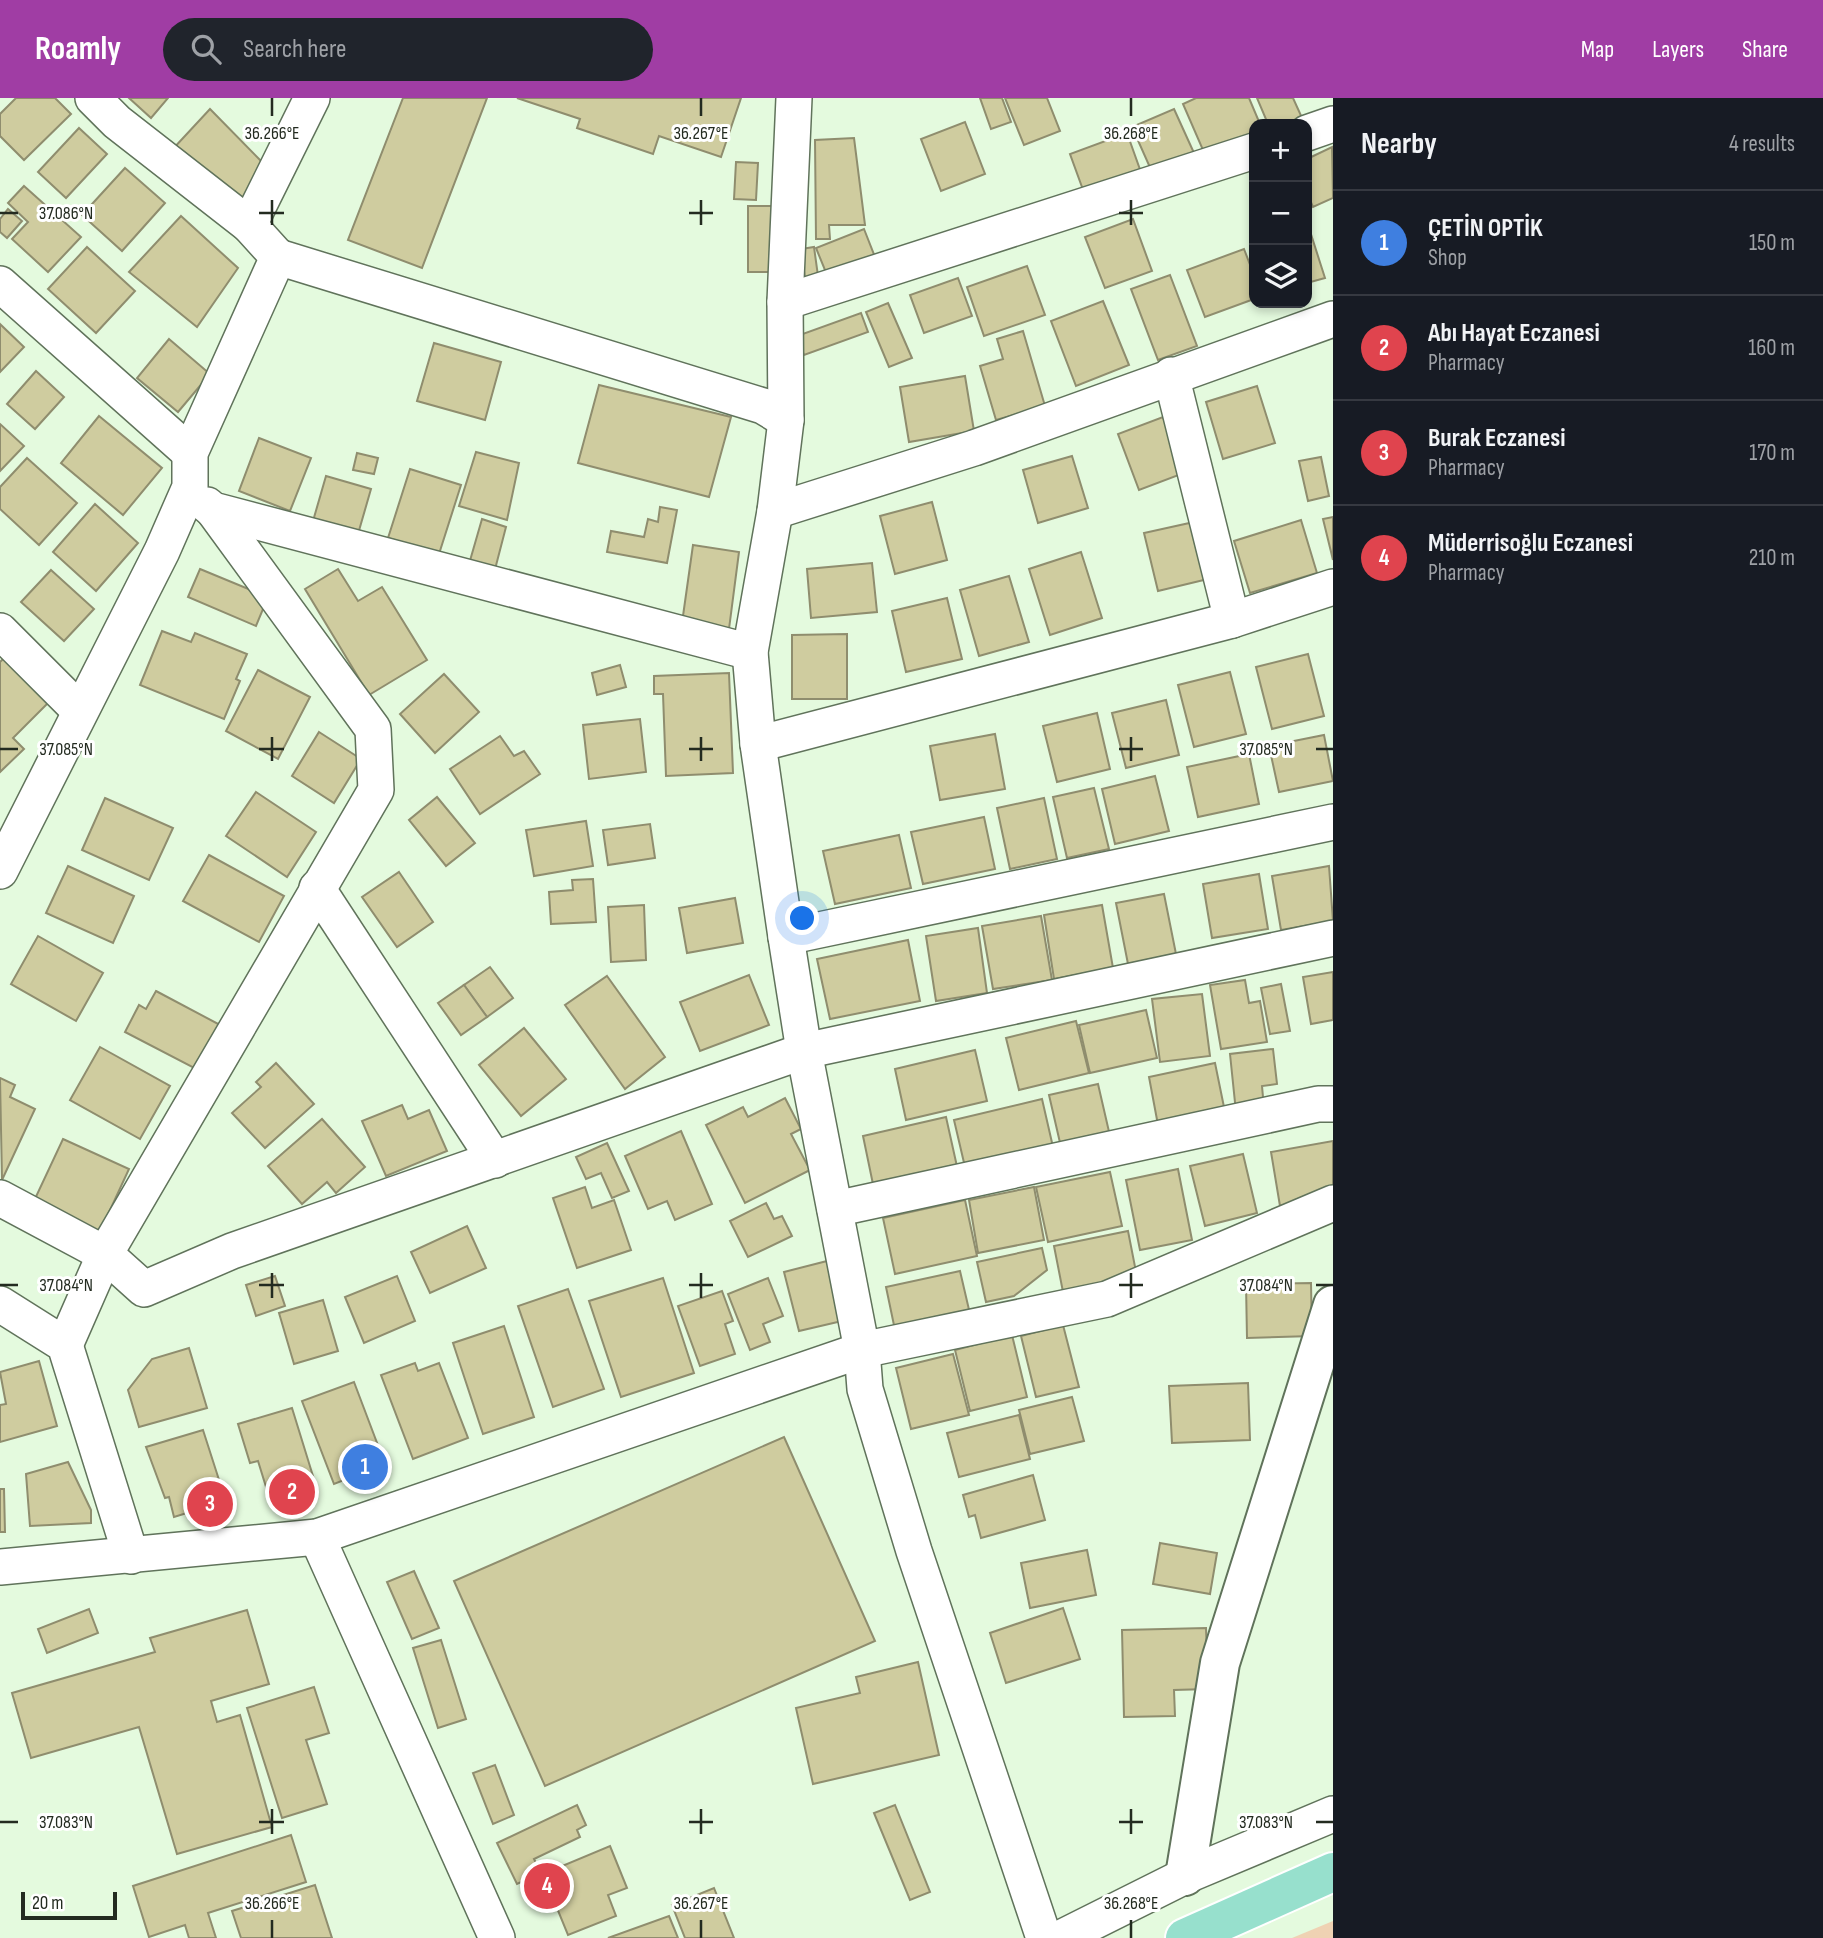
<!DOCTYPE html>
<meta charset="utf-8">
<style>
body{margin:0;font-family:"Sofia Sans Condensed",sans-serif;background:#20242c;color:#f1f3f6}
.controls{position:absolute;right:21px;top:21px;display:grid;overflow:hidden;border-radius:14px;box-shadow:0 4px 10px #0003}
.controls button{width:63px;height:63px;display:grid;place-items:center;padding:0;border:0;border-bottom:2px solid #363941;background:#171b24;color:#f1f3f6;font:35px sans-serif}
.scale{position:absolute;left:21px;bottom:18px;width:96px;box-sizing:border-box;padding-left:7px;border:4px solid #232b20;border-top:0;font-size:19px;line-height:24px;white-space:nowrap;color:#232b20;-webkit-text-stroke:5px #fff;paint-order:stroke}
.you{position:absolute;left:803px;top:821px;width:24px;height:24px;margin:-18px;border:5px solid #fff;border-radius:50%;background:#1a73e8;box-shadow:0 0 0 10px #1a73e833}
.badge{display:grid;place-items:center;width:46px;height:46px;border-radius:50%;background:#a03da4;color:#fff;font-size:23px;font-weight:700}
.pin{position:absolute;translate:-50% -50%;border:4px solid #fff;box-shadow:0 2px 7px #0006}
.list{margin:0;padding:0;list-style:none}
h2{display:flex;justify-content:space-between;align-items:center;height:91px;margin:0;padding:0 28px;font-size:30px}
h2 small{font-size:23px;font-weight:400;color:#9ea1a6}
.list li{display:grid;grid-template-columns:46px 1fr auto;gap:21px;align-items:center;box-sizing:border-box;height:105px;padding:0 28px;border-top:2px solid #363941}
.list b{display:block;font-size:26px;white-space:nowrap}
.list p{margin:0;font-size:23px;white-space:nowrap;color:#9ea1a6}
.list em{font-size:23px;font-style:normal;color:#9ea1a6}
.icon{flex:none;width:38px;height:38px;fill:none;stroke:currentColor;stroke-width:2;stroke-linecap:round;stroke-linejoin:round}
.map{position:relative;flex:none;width:1333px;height:1840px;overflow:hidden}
header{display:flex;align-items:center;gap:42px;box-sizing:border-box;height:98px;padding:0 35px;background:#a03da4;color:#fff}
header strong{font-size:33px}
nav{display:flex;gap:38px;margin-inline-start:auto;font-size:24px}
.search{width:490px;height:63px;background:#20242c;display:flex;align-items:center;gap:18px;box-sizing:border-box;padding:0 24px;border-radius:38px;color:#9ea1a6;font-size:26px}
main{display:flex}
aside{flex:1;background:#171b24}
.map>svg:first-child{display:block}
.green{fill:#efd2b3}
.building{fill:#cfcc9f;stroke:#8f8d6e;stroke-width:2}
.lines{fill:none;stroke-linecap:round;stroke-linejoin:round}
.minor-casing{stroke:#60735b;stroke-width:38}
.tertiary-casing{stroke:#60735b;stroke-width:42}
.primary-casing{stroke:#fff;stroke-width:42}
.minor{stroke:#fff;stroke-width:35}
.tertiary{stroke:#fff;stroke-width:38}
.primary{stroke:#97e0cd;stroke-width:38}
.ticks{fill:none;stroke:#232b20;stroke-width:2.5}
.ticks-label{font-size:18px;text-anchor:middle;fill:#232b20;stroke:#fff;stroke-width:6;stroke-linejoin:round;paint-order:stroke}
</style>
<header>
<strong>Roamly</strong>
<div class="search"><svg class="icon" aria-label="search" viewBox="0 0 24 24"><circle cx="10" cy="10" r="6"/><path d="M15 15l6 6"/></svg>Search here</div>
<nav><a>Map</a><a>Layers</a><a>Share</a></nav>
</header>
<main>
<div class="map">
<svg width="1333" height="1840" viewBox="0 0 1333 1840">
<rect width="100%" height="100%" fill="#e4fade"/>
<polygon class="green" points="1333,1823 1333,1840 1292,1840"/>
<g class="building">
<polygon points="16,0 55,0 71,16 24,62 0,38 0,16"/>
<polygon points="129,0 168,0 151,20"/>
<polygon points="403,0 487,0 422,170 348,142"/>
<polygon points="517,0 741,0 721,59 659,38 653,56 577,30 580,21"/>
<polygon points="980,0 1002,0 1011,24 991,31"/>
<polygon points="1005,0 1047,0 1060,33 1024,47"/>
<polygon points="1196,0 1249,0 1260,26 1254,26 1254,39 1206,59 1183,6"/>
<polygon points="1257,0 1293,0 1303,22 1294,26 1268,26"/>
<polygon points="210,11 262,64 237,115 171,53"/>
<polygon points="1174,11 1194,55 1156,83 1132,29"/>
<polygon points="965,24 985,76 941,93 921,41"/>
<polygon points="79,30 107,56 66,100 38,74"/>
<polygon points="1127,35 1143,80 1086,100 1070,56"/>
<polygon points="854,40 865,127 829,127 830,141 816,141 815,42"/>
<polygon points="1332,49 1333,100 1313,109 1307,95 1307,61"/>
<polygon points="736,64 758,65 756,102 734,101"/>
<polygon points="125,70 165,105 122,153 82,117"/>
<polygon points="24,88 81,139 48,174 12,141 28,124 8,105"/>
<polygon points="748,108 776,108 772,174 748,174"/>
<polygon points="8,111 22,123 7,140 0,134 0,121"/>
<polygon points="181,118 238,170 197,229 129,174"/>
<polygon points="1133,121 1152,173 1105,190 1085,139"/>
<polygon points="1307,130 1309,130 1325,180 1307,185"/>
<polygon points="864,131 875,159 827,177 816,150"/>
<polygon points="87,149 135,193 96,235 48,191"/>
<polygon points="814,149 818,178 805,180 801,151"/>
<polygon points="1244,151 1254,177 1254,201 1205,219 1187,172"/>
<polygon points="1027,168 1045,217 984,238 967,189"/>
<polygon points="1170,177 1197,248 1158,262 1131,191"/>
<polygon points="958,180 972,218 924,235 910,197"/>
<polygon points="1103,203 1129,267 1076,288 1051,223"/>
<polygon points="888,205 912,260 889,269 866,214"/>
<polygon points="861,215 868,234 804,257 797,238"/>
<polygon points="0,226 24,249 0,274"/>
<polygon points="1023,233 1045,308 996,322 980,268 1003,261 997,241"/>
<polygon points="169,241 210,276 178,314 137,280"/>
<polygon points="434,245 501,264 485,322 417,303"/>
<polygon points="36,273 64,299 35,331 7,306"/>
<polygon points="965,278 974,333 909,344 900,289"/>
<polygon points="599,287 731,319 709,399 578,365"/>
<polygon points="1257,288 1275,345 1223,361 1206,304"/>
<polygon points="99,318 162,370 123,417 61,365"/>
<polygon points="1163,319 1184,375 1139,392 1118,336"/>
<polygon points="0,326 24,348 0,373"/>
<polygon points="259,340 311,360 290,413 239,393"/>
<polygon points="476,354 519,365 507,422 459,408"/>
<polygon points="357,355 378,360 374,376 353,372"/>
<polygon points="1072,358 1088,410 1038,425 1023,372"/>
<polygon points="1321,359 1329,398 1308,403 1299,363"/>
<polygon points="27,360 77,405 39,447 0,411 0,389"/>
<polygon points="410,371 461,387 439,456 388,440"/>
<polygon points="326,378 371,391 358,436 313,423"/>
<polygon points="932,404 947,462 895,476 880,418"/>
<polygon points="95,406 138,445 96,493 53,454"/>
<polygon points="660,409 677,412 667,465 607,454 611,433 644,439 648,421 658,424"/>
<polygon points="1333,419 1333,462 1323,421"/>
<polygon points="482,421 506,429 493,479 467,473"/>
<polygon points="1301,422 1317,475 1250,495 1234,443"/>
<polygon points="1194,424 1208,481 1158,493 1144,435"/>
<polygon points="693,447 739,454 729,531 682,525"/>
<polygon points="1081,454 1102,520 1050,537 1029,471"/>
<polygon points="872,465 877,514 811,520 807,471"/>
<polygon points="200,471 268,499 256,528 188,499"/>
<polygon points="338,471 358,503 382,489 427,562 369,597 305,491"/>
<polygon points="51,472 94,511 64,543 21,504"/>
<polygon points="1009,478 1029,544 979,558 960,492"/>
<polygon points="947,500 962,561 906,574 892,513"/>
<polygon points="162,533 191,544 195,535 247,556 236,581 240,583 224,621 140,587"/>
<polygon points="847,536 847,601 792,601 792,537"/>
<polygon points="1308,556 1324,618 1272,631 1256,569"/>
<polygon points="4,560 48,605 13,640 24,651 0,674 0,564"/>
<polygon points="620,567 626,589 597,597 592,575"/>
<polygon points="258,572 310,599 278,661 226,633"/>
<polygon points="1230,574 1246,636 1194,649 1178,587"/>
<polygon points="729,575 733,675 666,678 663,596 654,596 654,578"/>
<polygon points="444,576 479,614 435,655 400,616"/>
<polygon points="1166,602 1179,657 1126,670 1112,615"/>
<polygon points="1097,615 1110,671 1057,684 1043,628"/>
<polygon points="640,621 646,674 589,681 583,627"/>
<polygon points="319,634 361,661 334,705 292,678"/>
<polygon points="995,636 1005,691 940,702 930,648"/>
<polygon points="1324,637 1333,683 1279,694 1269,648"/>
<polygon points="500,638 514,658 524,653 540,676 480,716 450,671"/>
<polygon points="1249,656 1259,706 1198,719 1187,669"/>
<polygon points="1155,678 1169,733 1115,746 1102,691"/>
<polygon points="1094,690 1109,751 1067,760 1053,699"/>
<polygon points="256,694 316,734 287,779 226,738"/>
<polygon points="437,699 475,745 446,768 409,722"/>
<polygon points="105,700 173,730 149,782 82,752"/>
<polygon points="1044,700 1057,761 1010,771 997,710"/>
<polygon points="984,719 995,771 923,786 911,734"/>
<polygon points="586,723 593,768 534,778 526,732"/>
<polygon points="650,726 655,760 608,767 603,732"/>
<polygon points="899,737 911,790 835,806 823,753"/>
<polygon points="209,757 284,798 259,844 183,803"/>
<polygon points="68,768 134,798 113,845 46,815"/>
<polygon points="1329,768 1333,823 1281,832 1272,778"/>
<polygon points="399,774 433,824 397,849 362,799"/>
<polygon points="1259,776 1268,831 1212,840 1203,786"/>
<polygon points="593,781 596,824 551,826 549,794 573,792 572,782"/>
<polygon points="1164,796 1176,856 1128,866 1116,805"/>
<polygon points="735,800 743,845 687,855 679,810"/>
<polygon points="644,807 646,862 611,864 608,809"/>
<polygon points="1102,807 1113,870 1054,881 1044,817"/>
<polygon points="1041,818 1052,882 993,891 982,828"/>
<polygon points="978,830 987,895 936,903 926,838"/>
<polygon points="38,838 103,875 76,923 11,886"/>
<polygon points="908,842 920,903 830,921 817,861"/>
<polygon points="490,869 513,900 487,919 464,887"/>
<polygon points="1333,874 1333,922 1311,926 1303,879"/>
<polygon points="749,877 769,927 700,953 680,904"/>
<polygon points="607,878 665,959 625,991 565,907"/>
<polygon points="1245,882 1249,905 1260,903 1267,944 1221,951 1210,887"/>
<polygon points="1281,886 1290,933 1270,936 1261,890"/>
<polygon points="464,887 487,919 461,937 438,905"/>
<polygon points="156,893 222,928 198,972 125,934 139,907 146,911"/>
<polygon points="1202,896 1210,958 1160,964 1152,901"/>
<polygon points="1146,912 1157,960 1090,975 1079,927"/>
<polygon points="1076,923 1089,975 1019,992 1006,940"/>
<polygon points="524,930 566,981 521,1018 479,967"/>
<polygon points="100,949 170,988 140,1041 70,1002"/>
<polygon points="1273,951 1277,986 1262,988 1264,1010 1236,1014 1230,956"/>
<polygon points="975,952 987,1003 906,1022 895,971"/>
<polygon points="276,965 314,1006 265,1050 232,1015 261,989 256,984"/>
<polygon points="1215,965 1225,1014 1158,1027 1149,979"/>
<polygon points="0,980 15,987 10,999 35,1011 2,1082"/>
<polygon points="1098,986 1110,1038 1061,1049 1049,997"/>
<polygon points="785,1000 801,1031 791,1036 810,1072 745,1105 706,1027 743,1009 748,1019"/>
<polygon points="1042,1001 1053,1049 965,1069 954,1022"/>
<polygon points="402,1007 408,1021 429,1012 447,1053 386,1078 362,1023"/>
<polygon points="946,1019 958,1073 874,1091 863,1038"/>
<polygon points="322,1021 365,1069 336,1095 327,1084 302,1106 268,1068"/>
<polygon points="681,1033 712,1106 675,1122 667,1103 648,1111 625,1058"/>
<polygon points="63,1041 129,1071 99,1136 33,1105"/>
<polygon points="1333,1043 1333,1099 1280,1108 1271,1054"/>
<polygon points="607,1045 629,1093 612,1100 601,1075 586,1081 576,1059"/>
<polygon points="1243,1056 1257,1115 1205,1128 1190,1068"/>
<polygon points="1178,1071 1192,1142 1140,1152 1126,1082"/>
<polygon points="1110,1074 1122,1128 1048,1144 1036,1089"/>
<polygon points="585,1089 592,1110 614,1102 631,1152 577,1170 553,1100"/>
<polygon points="1034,1089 1044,1142 978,1155 969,1102"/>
<polygon points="965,1102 977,1158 895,1176 883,1120"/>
<polygon points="766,1105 774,1121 782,1118 792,1138 748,1159 730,1123"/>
<polygon points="467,1128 486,1170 430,1195 411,1154"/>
<polygon points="1128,1133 1138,1184 1064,1199 1054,1148"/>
<polygon points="1042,1150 1047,1172 1014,1198 986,1204 977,1164"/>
<polygon points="827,1163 842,1223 799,1233 784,1174"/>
<polygon points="960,1173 970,1216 895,1232 886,1189"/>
<polygon points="275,1178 285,1208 256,1218 246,1187"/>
<polygon points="397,1178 415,1223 364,1245 345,1199"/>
<polygon points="663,1180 694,1275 621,1299 589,1203"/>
<polygon points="768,1180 783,1218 763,1226 770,1244 750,1252 728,1196"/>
<polygon points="1311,1185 1312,1238 1247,1240 1246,1186"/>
<polygon points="568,1191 604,1291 553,1309 518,1208"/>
<polygon points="722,1193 733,1223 725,1226 735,1256 700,1268 678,1208"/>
<polygon points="323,1202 338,1253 294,1266 279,1215"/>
<polygon points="1063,1227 1079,1289 1036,1299 1021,1238"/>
<polygon points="504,1228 534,1319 483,1336 453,1245"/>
<polygon points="1012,1237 1027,1299 970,1313 955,1252"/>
<polygon points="189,1250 207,1310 139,1329 128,1292 152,1261"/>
<polygon points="953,1256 969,1317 911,1331 896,1270"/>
<polygon points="39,1263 57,1328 0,1344 0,1307 6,1306 0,1274"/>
<polygon points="415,1265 418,1273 439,1265 468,1340 413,1361 381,1277"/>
<polygon points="354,1284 385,1366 334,1386 302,1303"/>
<polygon points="1248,1285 1250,1342 1172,1345 1169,1288"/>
<polygon points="1072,1299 1084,1343 1030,1356 1019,1312"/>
<polygon points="292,1310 317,1391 271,1405 258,1363 250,1365 238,1326"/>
<polygon points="1019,1317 1030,1361 959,1379 947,1335"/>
<polygon points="203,1332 229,1413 192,1423 190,1414 174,1419 169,1399 165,1400 146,1349"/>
<polygon points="784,1339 875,1543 545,1688 454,1483"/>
<polygon points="68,1364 91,1412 91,1425 30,1428 26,1376"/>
<polygon points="1033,1377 1045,1422 981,1440 975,1417 969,1419 963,1397"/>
<polygon points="0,1391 4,1391 5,1434 0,1434"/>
<polygon points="1160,1445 1217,1455 1210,1496 1153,1486"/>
<polygon points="1087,1452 1096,1497 1030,1510 1021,1465"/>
<polygon points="414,1473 439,1530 412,1541 387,1484"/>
<polygon points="1063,1510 1080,1561 1006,1585 990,1535"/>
<polygon points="89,1511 98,1535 47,1555 38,1531"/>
<polygon points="247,1512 269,1586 211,1603 217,1624 240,1617 272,1729 177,1756 139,1629 31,1660 12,1595 155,1554 150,1540"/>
<polygon points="1206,1530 1208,1591 1174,1592 1175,1618 1124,1619 1122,1532"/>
<polygon points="441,1542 466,1621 438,1630 413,1550"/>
<polygon points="918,1564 939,1657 813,1686 796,1610 860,1595 856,1579"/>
<polygon points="314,1589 329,1635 306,1642 327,1706 282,1720 247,1610"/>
<polygon points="495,1667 514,1717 493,1726 473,1675"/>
<polygon points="577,1707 586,1727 577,1732 580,1739 534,1761 541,1775 517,1786 497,1745"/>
<polygon points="895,1707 930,1794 910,1802 874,1715"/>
<polygon points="291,1737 306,1784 208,1815 216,1840 189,1840 185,1827 149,1839 133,1788"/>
<polygon points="610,1748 627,1790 608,1797 616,1818 568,1837 543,1776"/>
<polygon points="315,1787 332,1840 241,1840 232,1813"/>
<polygon points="714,1790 734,1840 685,1840 672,1807"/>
<polygon points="669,1818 678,1840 608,1840"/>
</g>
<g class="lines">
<g class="minor-casing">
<g id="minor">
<polyline points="93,0 117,24 249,127"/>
<polyline points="794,0 785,204 786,322 775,413 750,554 758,646 786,839 804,953 862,1252 865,1291 914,1453 1044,1840"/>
<polyline points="1307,35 1333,26"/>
<polyline points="278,159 763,308 786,322"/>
<polyline points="0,186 190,355"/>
<polyline points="785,204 1254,53"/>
<polyline points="1171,277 1232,522"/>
<polyline points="207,407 213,412 750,554"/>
<polyline points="775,413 974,350 1333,221"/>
<polyline points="0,533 79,612"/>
<polyline points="758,646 1232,522 1333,489"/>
<polyline points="0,773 162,453 190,389 190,355 278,159 249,127 312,0"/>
<polyline points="317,790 495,1062"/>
<polyline points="786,839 1333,724"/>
<polyline points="0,1100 105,1156 144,1191 232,1153 804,953 1333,840"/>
<polyline points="835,1111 1318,1006 1333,1006"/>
<polyline points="0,1206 65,1247 131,1458"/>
<polyline points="65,1247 105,1156 376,692 373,631 213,412"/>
<polyline points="317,1439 497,1840"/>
<polyline points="0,1469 317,1439 862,1252 1107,1201 1333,1105"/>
<polyline points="1061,1840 1185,1778 1333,1716"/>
</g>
</g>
<g class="tertiary-casing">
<polyline id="tertiary" points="1185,1778 1220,1565 1333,1207"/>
</g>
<g class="primary-casing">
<polyline id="primary" points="1185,1840 1333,1774"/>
</g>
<use href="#minor" class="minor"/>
<use href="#tertiary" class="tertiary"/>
<use href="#primary" class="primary"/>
</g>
<path class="ticks" d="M272,0v18M701,0v18M1131,0v18M272,102v25M701,102v25M1131,102v25M0,115h18M259,115h25M689,115h24M1119,115h24M272,639v24M701,639v24M1131,639v24M0,651h18M259,651h25M689,651h24M1119,651h24M1316,651h17M272,1175v25M701,1175v25M1131,1175v25M0,1187h18M259,1187h25M689,1187h24M1119,1187h24M1316,1187h17M272,1711v25M701,1711v25M1131,1711v25M0,1724h18M259,1724h25M689,1724h24M1119,1724h24M1316,1724h17M272,1822v18M701,1822v18M1131,1822v18"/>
<g class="ticks-label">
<text x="272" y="41">36.266°E</text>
<text x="701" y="41">36.267°E</text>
<text x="1131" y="41">36.268°E</text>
<text x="66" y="121">37.086°N</text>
<text x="66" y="657">37.085°N</text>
<text x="1266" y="657">37.085°N</text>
<text x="66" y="1193">37.084°N</text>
<text x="1266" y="1193">37.084°N</text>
<text x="66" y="1730">37.083°N</text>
<text x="1266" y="1730">37.083°N</text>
<text x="272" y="1811">36.266°E</text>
<text x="701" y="1811">36.267°E</text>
<text x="1131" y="1811">36.268°E</text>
</g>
</svg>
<div class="controls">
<button>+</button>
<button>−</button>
<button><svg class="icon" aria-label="layers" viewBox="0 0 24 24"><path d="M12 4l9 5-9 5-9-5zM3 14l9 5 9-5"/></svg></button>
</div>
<div class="scale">20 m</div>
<div class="you"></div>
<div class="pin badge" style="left:365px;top:1369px;background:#3f7fe0">1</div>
<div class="pin badge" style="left:292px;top:1394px;background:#e0444e">2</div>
<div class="pin badge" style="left:210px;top:1406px;background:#e0444e">3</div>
<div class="pin badge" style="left:547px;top:1788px;background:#e0444e">4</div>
</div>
<aside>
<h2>Nearby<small>4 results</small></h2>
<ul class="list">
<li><span class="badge" style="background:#3f7fe0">1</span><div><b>ÇETİN OPTİK</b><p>Shop</p></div><em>150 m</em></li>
<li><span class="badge" style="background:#e0444e">2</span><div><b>Abı Hayat Eczanesi</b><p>Pharmacy</p></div><em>160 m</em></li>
<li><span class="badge" style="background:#e0444e">3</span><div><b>Burak Eczanesi</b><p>Pharmacy</p></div><em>170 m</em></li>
<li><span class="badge" style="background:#e0444e">4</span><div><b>Müderrisoğlu Eczanesi</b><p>Pharmacy</p></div><em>210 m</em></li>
</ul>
</aside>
</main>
